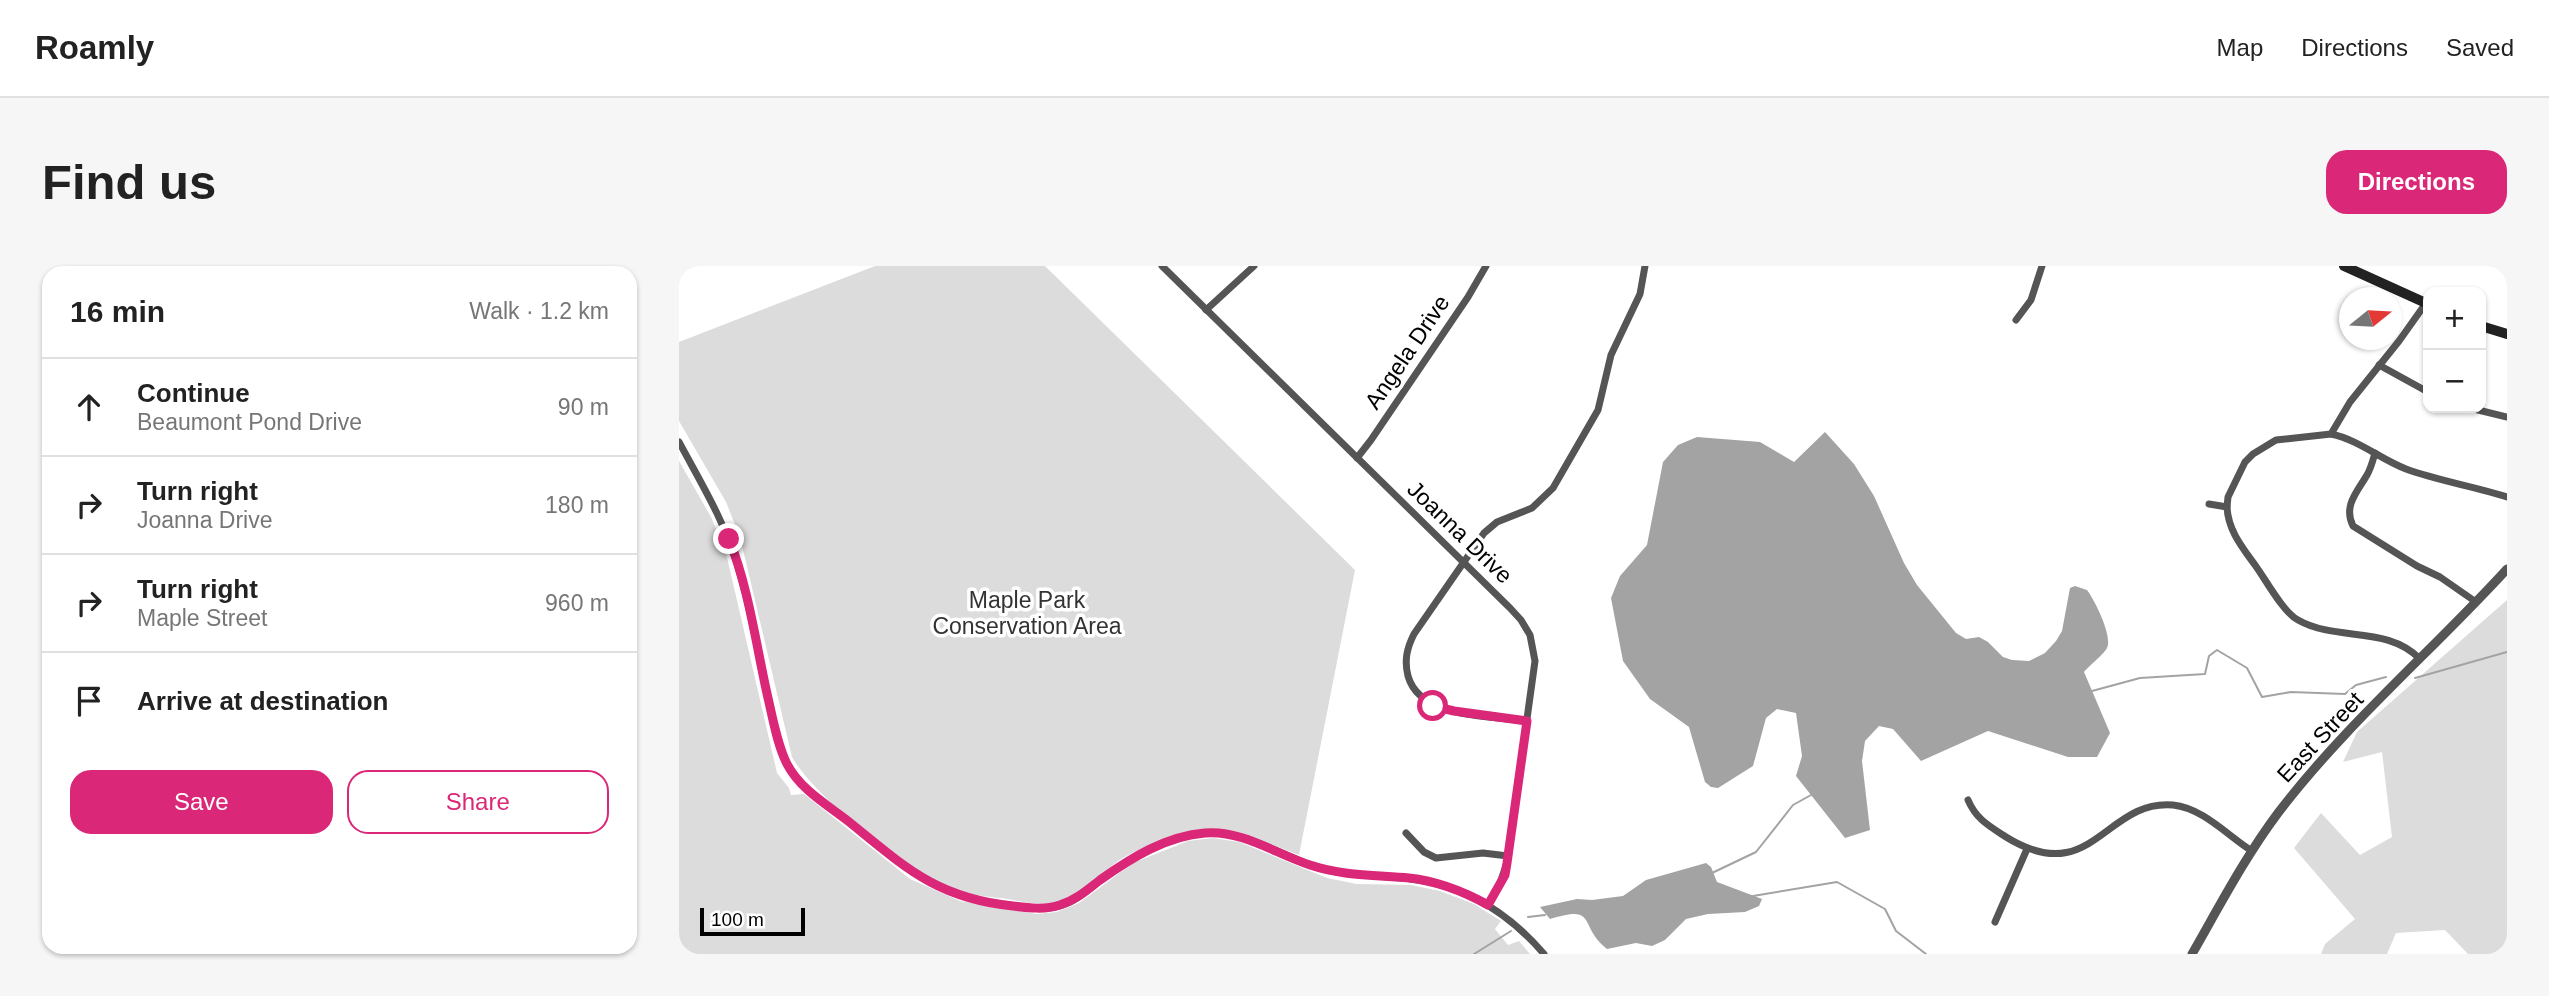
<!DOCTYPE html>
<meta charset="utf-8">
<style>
body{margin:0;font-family:Arial,sans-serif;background:#f6f6f6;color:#222}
.controls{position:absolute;right:21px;top:21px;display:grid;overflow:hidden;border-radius:14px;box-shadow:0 2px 5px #0004}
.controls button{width:63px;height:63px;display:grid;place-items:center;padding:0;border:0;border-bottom:2px solid #e0e0e0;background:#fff;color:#222;font:35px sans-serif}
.compass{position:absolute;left:1660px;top:21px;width:63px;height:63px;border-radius:50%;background:#fff;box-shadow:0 2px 5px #0004;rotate:72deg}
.scale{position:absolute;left:21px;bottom:18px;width:105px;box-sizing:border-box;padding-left:7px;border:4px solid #000;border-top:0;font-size:19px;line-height:24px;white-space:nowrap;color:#000;-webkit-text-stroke:5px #fff;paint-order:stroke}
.stop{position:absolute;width:21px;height:21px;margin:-16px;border:5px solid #db2777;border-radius:50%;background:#fff}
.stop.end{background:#db2777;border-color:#fff;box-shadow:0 2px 7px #0008}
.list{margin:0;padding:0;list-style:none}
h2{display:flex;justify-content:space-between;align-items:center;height:91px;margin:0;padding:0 28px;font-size:30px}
h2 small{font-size:23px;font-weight:400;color:#767676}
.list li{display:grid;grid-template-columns:46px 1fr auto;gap:21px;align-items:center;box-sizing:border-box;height:98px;padding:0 28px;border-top:2px solid #e0e0e0}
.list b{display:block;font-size:26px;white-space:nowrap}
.list p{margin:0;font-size:23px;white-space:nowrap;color:#767676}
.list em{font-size:23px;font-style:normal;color:#767676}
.actions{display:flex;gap:14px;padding:21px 28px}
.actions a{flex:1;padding:16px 0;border:2px solid #db2777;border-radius:21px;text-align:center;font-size:24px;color:#db2777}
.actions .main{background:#db2777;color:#fff}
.icon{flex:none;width:38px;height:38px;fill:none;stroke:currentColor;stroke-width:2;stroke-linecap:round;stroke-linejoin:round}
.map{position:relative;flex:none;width:1828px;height:688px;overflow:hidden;border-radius:21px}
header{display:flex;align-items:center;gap:42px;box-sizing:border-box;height:98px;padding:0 35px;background:#fff;border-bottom:2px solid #e0e0e0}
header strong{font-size:33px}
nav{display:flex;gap:38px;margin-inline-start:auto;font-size:24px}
.intro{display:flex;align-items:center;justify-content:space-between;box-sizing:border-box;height:168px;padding:0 42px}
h1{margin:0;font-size:49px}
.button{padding:18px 32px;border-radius:21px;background:#db2777;color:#fff;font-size:24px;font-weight:700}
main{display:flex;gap:42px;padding:0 42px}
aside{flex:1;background:#fff;border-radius:21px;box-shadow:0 2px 5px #0004}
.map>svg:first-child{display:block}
.green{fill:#dcdcdc}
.water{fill:#a3a3a3}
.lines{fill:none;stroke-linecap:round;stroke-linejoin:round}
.stream{stroke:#a3a3a3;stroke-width:2}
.minor{stroke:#555;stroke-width:7}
.tertiary{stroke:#555;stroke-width:9}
.secondary{stroke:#222;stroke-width:10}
.route{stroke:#db2777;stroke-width:9}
.labels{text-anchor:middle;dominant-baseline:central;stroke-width:7;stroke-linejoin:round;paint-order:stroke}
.street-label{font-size:23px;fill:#000;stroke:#fff}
.park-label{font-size:23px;fill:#333;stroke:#fff}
</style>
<header>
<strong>Roamly</strong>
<nav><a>Map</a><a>Directions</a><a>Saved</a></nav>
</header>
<div class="intro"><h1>Find us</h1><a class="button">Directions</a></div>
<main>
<aside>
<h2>16 min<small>Walk · 1.2 km</small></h2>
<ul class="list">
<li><svg class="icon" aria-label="ahead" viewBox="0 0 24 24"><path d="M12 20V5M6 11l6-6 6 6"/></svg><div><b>Continue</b><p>Beaumont Pond Drive</p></div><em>90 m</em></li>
<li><svg class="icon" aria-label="right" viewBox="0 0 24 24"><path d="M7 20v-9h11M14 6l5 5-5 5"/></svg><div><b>Turn right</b><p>Joanna Drive</p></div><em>180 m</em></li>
<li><svg class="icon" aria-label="right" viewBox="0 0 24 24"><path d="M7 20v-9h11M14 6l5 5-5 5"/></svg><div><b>Turn right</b><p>Maple Street</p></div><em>960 m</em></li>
<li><svg class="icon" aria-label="arrive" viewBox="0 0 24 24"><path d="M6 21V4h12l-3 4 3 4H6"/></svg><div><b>Arrive at destination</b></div></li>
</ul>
<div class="actions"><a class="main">Save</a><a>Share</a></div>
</aside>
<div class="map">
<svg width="1828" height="688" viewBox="0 0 1828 688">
<rect width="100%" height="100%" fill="#fff"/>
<g class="green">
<path d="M196,0h170l310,304 -56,285c-59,-22 -75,-38 -137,-13 -15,5 -31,10 -44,19 -19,14 -39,36 -62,41 -16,4 -32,0 -48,-3 -15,-2 -32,-3 -47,-7 -46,-14 -146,-94 -169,-135l-52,-220 -14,-35 -47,-81v-79z"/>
<polygon points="0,195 32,251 47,287 98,507 110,522 112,529 125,528 231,613 281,635 358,648 378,646 400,637 454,597 509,575 534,572 560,576 648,612 678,618 732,619 761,625 795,638 822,655 816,663 829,679 840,675 851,688 0,688"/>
<polygon points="1828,334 1828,688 1789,688 1766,664 1717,667 1708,688 1642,688 1646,678 1676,653 1615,582 1642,547 1681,589 1713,571 1703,486 1664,496 1678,466"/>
</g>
<g class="water">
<path d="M1146,166l29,32 20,32 30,67 13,22 39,48 10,6 13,-2 9,5 15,15 9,3 17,1 16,-8 11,-12 6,-10 8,-43 5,-2 12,4c7,9 26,46 20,58 -3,6 -18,18 -23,24l26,61 -13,24h-29l-80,-26 -67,30 -28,-32 -14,-3 -14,15 -3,20 8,69 -25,8 -49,-62 6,-20 -6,-43 -19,-4 -11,9 -13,48 -35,22 -7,-1 -6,-5 -16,-55 -39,-28 -27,-38 -12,-63 9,-22 27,-31 16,-83 15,-17 19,-8 63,5 34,20z"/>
<path d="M1027,597l5,4 6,15 45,17 -3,7 -14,6 -37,2 -22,5 -21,21 -13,6 -16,-3 -29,6c-30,-24 -8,-45 -57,-30l-10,-12 37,-8 15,1 31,-4 23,-16z"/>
</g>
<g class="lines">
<g class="stream">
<polyline points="1736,412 1828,386"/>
<polyline points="1413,425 1461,412 1526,408 1530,390 1538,384 1568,402 1583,431 1612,426 1666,428 1677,419 1707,411"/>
<polyline points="1033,607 1077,586 1114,539 1132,529"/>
<polyline points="1074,630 1158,616 1206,643 1217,665 1247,688"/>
<polyline points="849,651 866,649"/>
<polyline points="795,688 832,665"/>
</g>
<g class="minor">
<polyline points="483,0 831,342 842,354 851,369 856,395 828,597 820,620 809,639"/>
<polyline points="527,44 575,0"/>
<polyline points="1337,54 1352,34 1363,0"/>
<polyline points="1700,99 1749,126"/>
<polyline points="1791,142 1828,151"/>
<path d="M1652,168c28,6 49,25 75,35 33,12 67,17 101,28"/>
<path d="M0,176c22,41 46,80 59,125 13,42 20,86 30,129 5,26 10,57 26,79 15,19 36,32 55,47 60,49 88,75 168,85 19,2 36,3 53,-5 11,-5 20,-14 30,-21 30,-23 64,-43 102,-48 42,-5 82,25 120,36 30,8 59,6 90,10 54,7 97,34 132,75"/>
<path d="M1696,187c-2,7 -4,15 -8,22 -10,17 -24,31 -14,51l64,40 23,11 36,25"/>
<polyline points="678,192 692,174 789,31 807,0"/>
<path d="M1530,238l18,3c1,23 15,40 28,58 11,15 28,47 43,55 39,22 89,5 122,39"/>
<polyline points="1548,241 1549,231 1566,196 1574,188 1597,174 1652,168 1671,136 1720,75 1747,37"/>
<path d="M848,455c-36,-5 -107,-2 -119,-45 -4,-16 -1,-28 6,-42l70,-101 13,-11 35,-14 21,-20 45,-78 13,-55 29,-61 5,-28"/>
<path d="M1289,534c8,19 21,26 38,37 86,53 99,-38 167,-32 30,3 55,31 79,46"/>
<polyline points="727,567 745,586 757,592 804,587 829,590"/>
<polyline points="1316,656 1348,583"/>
</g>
<path class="tertiary" d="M1513,688c27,-47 53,-97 86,-141 67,-88 154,-162 229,-244"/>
<g class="secondary">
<polyline points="1665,0 1749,38"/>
<polyline points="1802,60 1828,68"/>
</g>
</g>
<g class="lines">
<path class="route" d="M50,273c20,50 27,106 39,159 5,21 9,46 19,66 13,25 39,40 61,57 57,46 88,77 165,85 16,2 32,4 47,-1 16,-5 27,-15 40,-25 31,-22 66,-44 105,-47 37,-3 71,21 105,32 33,11 64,10 99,13 28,3 54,13 79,27l17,-30 2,-12 20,-142 -73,-10 -21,-5"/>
</g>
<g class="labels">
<g class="street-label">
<text transform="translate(728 86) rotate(-56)">Angela Drive</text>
<text transform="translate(781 266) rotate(44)">Joanna Drive</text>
<text transform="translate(1641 471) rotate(-47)">East Street</text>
</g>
<g class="park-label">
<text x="348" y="334">Maple Park<tspan x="348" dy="26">Conservation Area</tspan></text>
</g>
</g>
</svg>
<div class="controls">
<button>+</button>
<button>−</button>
</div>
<svg class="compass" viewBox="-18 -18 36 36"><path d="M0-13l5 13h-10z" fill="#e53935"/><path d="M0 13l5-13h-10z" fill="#767676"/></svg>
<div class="scale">100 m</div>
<div class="stop" style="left:754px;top:440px"></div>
<div class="stop end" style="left:50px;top:273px"></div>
</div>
</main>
